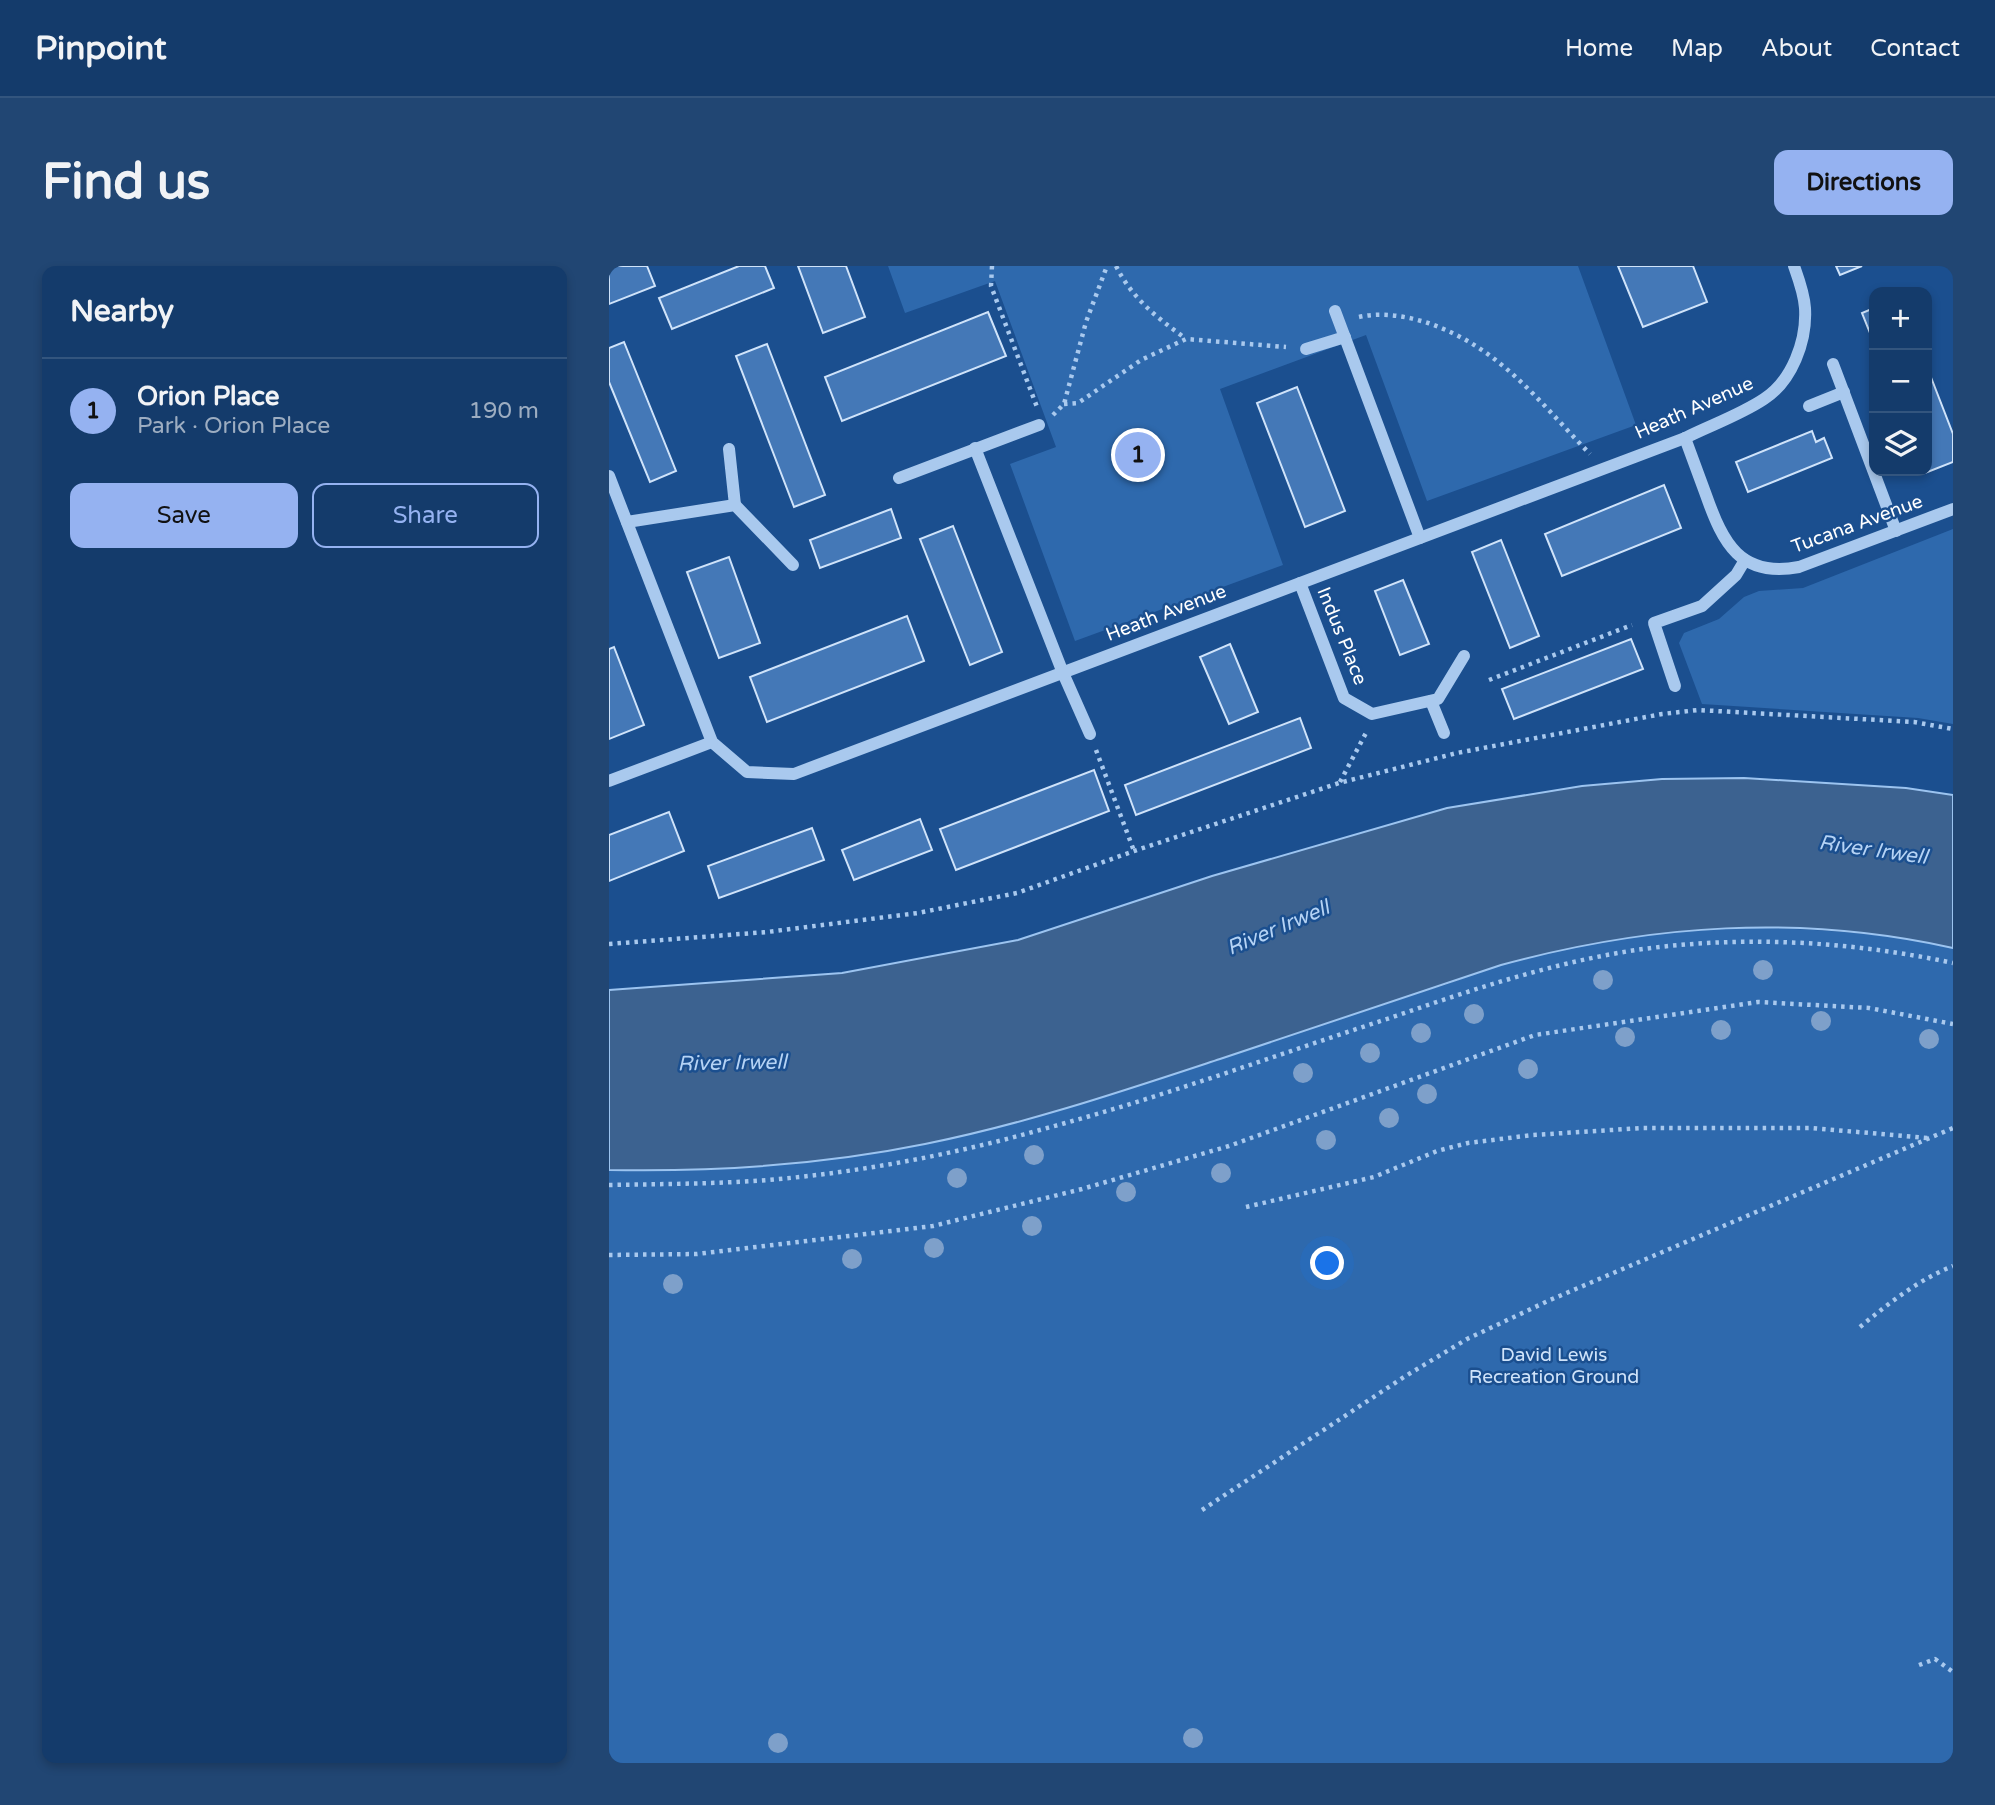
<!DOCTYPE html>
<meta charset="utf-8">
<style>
body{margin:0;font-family:"Varela Round",sans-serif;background:#214673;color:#f1f3f6}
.controls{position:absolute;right:21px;top:21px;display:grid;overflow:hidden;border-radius:14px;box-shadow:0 4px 10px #0003}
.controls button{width:63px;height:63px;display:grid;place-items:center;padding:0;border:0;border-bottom:2px solid #33557e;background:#143b6b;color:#f1f3f6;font:35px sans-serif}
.you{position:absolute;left:719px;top:998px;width:24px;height:24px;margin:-18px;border:5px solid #fff;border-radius:50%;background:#1a73e8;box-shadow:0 0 0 10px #1a73e833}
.badge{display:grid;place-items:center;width:46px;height:46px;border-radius:50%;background:#95b2f1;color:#111;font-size:23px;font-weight:700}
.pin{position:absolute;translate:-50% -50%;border:4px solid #fff;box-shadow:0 2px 7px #0006}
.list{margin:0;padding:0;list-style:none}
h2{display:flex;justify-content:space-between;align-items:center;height:91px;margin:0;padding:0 28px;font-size:30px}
h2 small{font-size:23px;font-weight:400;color:#9dadc1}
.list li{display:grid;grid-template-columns:46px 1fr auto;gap:21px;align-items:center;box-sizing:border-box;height:105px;padding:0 28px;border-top:2px solid #33557e}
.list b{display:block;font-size:26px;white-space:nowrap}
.list p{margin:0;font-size:23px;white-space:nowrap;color:#9dadc1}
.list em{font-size:23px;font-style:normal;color:#9dadc1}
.actions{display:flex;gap:14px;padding:21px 28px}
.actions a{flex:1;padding:16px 0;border:2px solid #95b2f1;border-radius:14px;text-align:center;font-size:24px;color:#95b2f1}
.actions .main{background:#95b2f1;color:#111}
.icon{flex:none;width:38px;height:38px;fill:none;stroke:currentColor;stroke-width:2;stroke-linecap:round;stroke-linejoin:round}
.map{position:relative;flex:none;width:1344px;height:1497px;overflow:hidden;border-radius:14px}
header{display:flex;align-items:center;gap:42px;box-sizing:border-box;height:98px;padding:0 35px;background:#143b6b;border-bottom:2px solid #33557e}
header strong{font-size:33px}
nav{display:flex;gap:38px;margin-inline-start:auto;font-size:24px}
.intro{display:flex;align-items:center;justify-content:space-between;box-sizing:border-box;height:168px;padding:0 42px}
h1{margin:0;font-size:49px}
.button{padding:18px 32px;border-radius:14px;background:#95b2f1;color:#111;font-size:24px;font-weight:700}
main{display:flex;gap:42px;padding:0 42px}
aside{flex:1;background:#143b6b;border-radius:14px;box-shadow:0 4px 10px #0003}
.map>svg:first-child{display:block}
.green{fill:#2e69ad}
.water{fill:#3c6290;stroke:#9cc4f0;stroke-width:2}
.building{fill:#4478b7;stroke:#cfe3fa;stroke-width:2}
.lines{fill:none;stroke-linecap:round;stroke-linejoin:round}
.path{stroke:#a9c9ee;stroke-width:4.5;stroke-dasharray:3.5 5;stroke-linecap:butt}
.minor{stroke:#a9c9ee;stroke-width:12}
.tree{fill:#7ea0ca}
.labels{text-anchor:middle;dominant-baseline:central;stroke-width:5;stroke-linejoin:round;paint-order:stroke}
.street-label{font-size:19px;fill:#fff;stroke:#1b4f8f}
.park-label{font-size:19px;fill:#cfe3fa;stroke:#1b4f8f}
.water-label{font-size:21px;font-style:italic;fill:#b5d3f5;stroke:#1b4f8f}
</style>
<header>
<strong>Pinpoint</strong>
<nav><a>Home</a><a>Map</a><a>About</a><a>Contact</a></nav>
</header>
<div class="intro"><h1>Find us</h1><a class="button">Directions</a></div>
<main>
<aside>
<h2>Nearby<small></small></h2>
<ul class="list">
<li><span class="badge">1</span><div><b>Orion Place</b><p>Park · Orion Place</p></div><em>190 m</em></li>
</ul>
<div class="actions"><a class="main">Save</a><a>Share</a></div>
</aside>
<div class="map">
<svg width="1344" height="1497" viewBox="0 0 1344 1497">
<rect width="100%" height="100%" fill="#1b4f8f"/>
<g class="green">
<polygon points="279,0 969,0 1027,159 818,235 757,69 611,123 674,299 466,375 401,198 447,181 386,15 296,47"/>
<polygon points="1344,263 1344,458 1309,452 1093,438 1070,377 1075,367 1110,353 1135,331 1150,325 1194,322"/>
<path d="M1128,661c73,2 144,5 216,21v815h-1344v-593l97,-1 142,-12 597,-172c37,-14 75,-27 114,-36 58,-13 118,-18 178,-22z"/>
</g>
<path class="water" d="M1135,512l162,10 47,7v153c-153,-34 -302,-24 -452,17 -93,32 -187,63 -281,94 -97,32 -195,65 -295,85 -103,21 -211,28 -316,26v-180l233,-17 176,-33 194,-64 235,-68 135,-22 80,-7z"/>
<g class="building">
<polygon points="6,0 38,0 46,20 0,38 0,2"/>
<polygon points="130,0 156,0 165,22 63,63 50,32"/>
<polygon points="189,0 237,0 256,51 214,67"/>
<polygon points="1009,0 1084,0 1098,36 1034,61"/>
<polygon points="1227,0 1253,0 1231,9"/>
<polygon points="1265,42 1265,77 1253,47"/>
<polygon points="379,46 397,90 233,155 216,111"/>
<polygon points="15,76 67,205 41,216 0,116 0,82"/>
<polygon points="158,78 216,229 185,241 127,90"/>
<polygon points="1318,101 1344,168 1344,196 1316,207 1315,205 1318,205"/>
<polygon points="688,121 736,245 696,261 648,137"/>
<polygon points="1203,165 1207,176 1215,172 1223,192 1139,226 1127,196"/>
<polygon points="1055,219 1072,262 953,310 936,268"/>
<polygon points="282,243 292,272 211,302 201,274"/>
<polygon points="344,260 393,386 361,399 311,273"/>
<polygon points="892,274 930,370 901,382 863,286"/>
<polygon points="120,291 151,377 110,392 78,306"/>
<polygon points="794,314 820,378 791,389 766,325"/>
<polygon points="298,350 315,395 158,456 141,411"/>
<polygon points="1022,373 1034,403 905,453 893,423"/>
<polygon points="621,378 649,446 620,458 591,391"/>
<polygon points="5,381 35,459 0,473 0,383"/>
<polygon points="691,452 702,482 527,549 516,519"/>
<polygon points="485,504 500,545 347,604 331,563"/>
<polygon points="60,546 75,585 0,615 0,569"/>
<polygon points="311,553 323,584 245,614 233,584"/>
<polygon points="203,562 215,594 110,632 99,600"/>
</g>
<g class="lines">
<g class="path">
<polyline points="383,0 382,20 428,141"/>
<path d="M507,0c16,32 40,51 69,72"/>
<path d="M750,51c23,-5 47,-1 69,6 73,25 111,79 162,131"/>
<polyline points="455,138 469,137 532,94 577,73 677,81"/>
<polyline points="444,149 455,138 477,56 498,0"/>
<polyline points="880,414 1023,359"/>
<polyline points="487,484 525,585"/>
<polyline points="731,516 758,465"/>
<polyline points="0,678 158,666 309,647 408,627 525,585 730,517 848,487 1053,448 1089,444 1305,456 1344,463"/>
<path d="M0,919c53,-1 106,-1 159,-5 95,-8 188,-26 279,-52 116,-31 229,-73 343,-110 81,-28 161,-55 246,-68 105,-15 214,-9 317,13"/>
<polyline points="637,941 765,911 828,885 859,877 924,869 1034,862 1202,862 1319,872"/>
<polyline points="0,989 88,988 324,960 473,923 620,880 926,769 1149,736 1260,742 1344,758"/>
<path d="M1251,1061c29,-24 58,-47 93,-61"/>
<polyline points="593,1244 795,1111 858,1073 941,1034 1344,862"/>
<polyline points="1310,1399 1326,1393 1344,1406"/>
</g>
<g class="minor">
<polyline points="726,45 811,272"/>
<polyline points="697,83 736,71"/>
<polyline points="1224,98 1287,265"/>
<polyline points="1200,140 1235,126"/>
<path d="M1076,172c7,19 14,38 21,57 17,48 34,83 93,72l154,-58"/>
<polyline points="366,182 454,407 481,468"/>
<polyline points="120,183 126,239"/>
<path d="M0,210l103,266 35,30 47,2 891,-336c26,-13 55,-23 79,-39 28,-18 43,-58 41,-91 -1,-15 -6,-28 -11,-42"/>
<polyline points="290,212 430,159"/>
<polyline points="18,256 126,239 184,299"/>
<polyline points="691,317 735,432 763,448 829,433 855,390"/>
<polyline points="1066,420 1045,357 1093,340 1127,309 1136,294"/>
<polyline points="822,435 835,467"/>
<polyline points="0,515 103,476"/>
</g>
</g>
<g class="tree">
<circle cx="1154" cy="704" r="10"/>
<circle cx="994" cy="714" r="10"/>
<circle cx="865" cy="748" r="10"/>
<circle cx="1212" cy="755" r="10"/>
<circle cx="1112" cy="764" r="10"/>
<circle cx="812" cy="767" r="10"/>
<circle cx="1016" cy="771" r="10"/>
<circle cx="1320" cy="773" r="10"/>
<circle cx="761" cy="787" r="10"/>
<circle cx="919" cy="803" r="10"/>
<circle cx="694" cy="807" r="10"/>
<circle cx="818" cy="828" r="10"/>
<circle cx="780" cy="852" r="10"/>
<circle cx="717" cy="874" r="10"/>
<circle cx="425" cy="889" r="10"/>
<circle cx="612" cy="907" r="10"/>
<circle cx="348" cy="912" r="10"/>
<circle cx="517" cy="926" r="10"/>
<circle cx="423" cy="960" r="10"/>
<circle cx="325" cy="982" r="10"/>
<circle cx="243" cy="993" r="10"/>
<circle cx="64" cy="1018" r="10"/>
<circle cx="584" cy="1472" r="10"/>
<circle cx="169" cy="1477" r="10"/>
</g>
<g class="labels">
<g class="street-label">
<text transform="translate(1085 142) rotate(-24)">Heath Avenue</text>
<text transform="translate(1248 258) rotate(-20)">Tucana Avenue</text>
<text transform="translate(557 347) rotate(-21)">Heath Avenue</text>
<text transform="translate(733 370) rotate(68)">Indus Place</text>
</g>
<g class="park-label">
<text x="945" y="1089">David Lewis<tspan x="945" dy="22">Recreation Ground</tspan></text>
</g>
<g class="water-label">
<text transform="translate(1264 584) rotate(8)">River Irwell</text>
<text transform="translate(669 662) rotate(-23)">River Irwell</text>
<text transform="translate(123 797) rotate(-1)">River Irwell</text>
</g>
</g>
</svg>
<div class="controls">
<button>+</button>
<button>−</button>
<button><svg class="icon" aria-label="layers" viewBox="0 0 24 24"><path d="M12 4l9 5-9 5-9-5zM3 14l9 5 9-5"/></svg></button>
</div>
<div class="you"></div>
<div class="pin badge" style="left:529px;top:189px">1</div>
</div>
</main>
